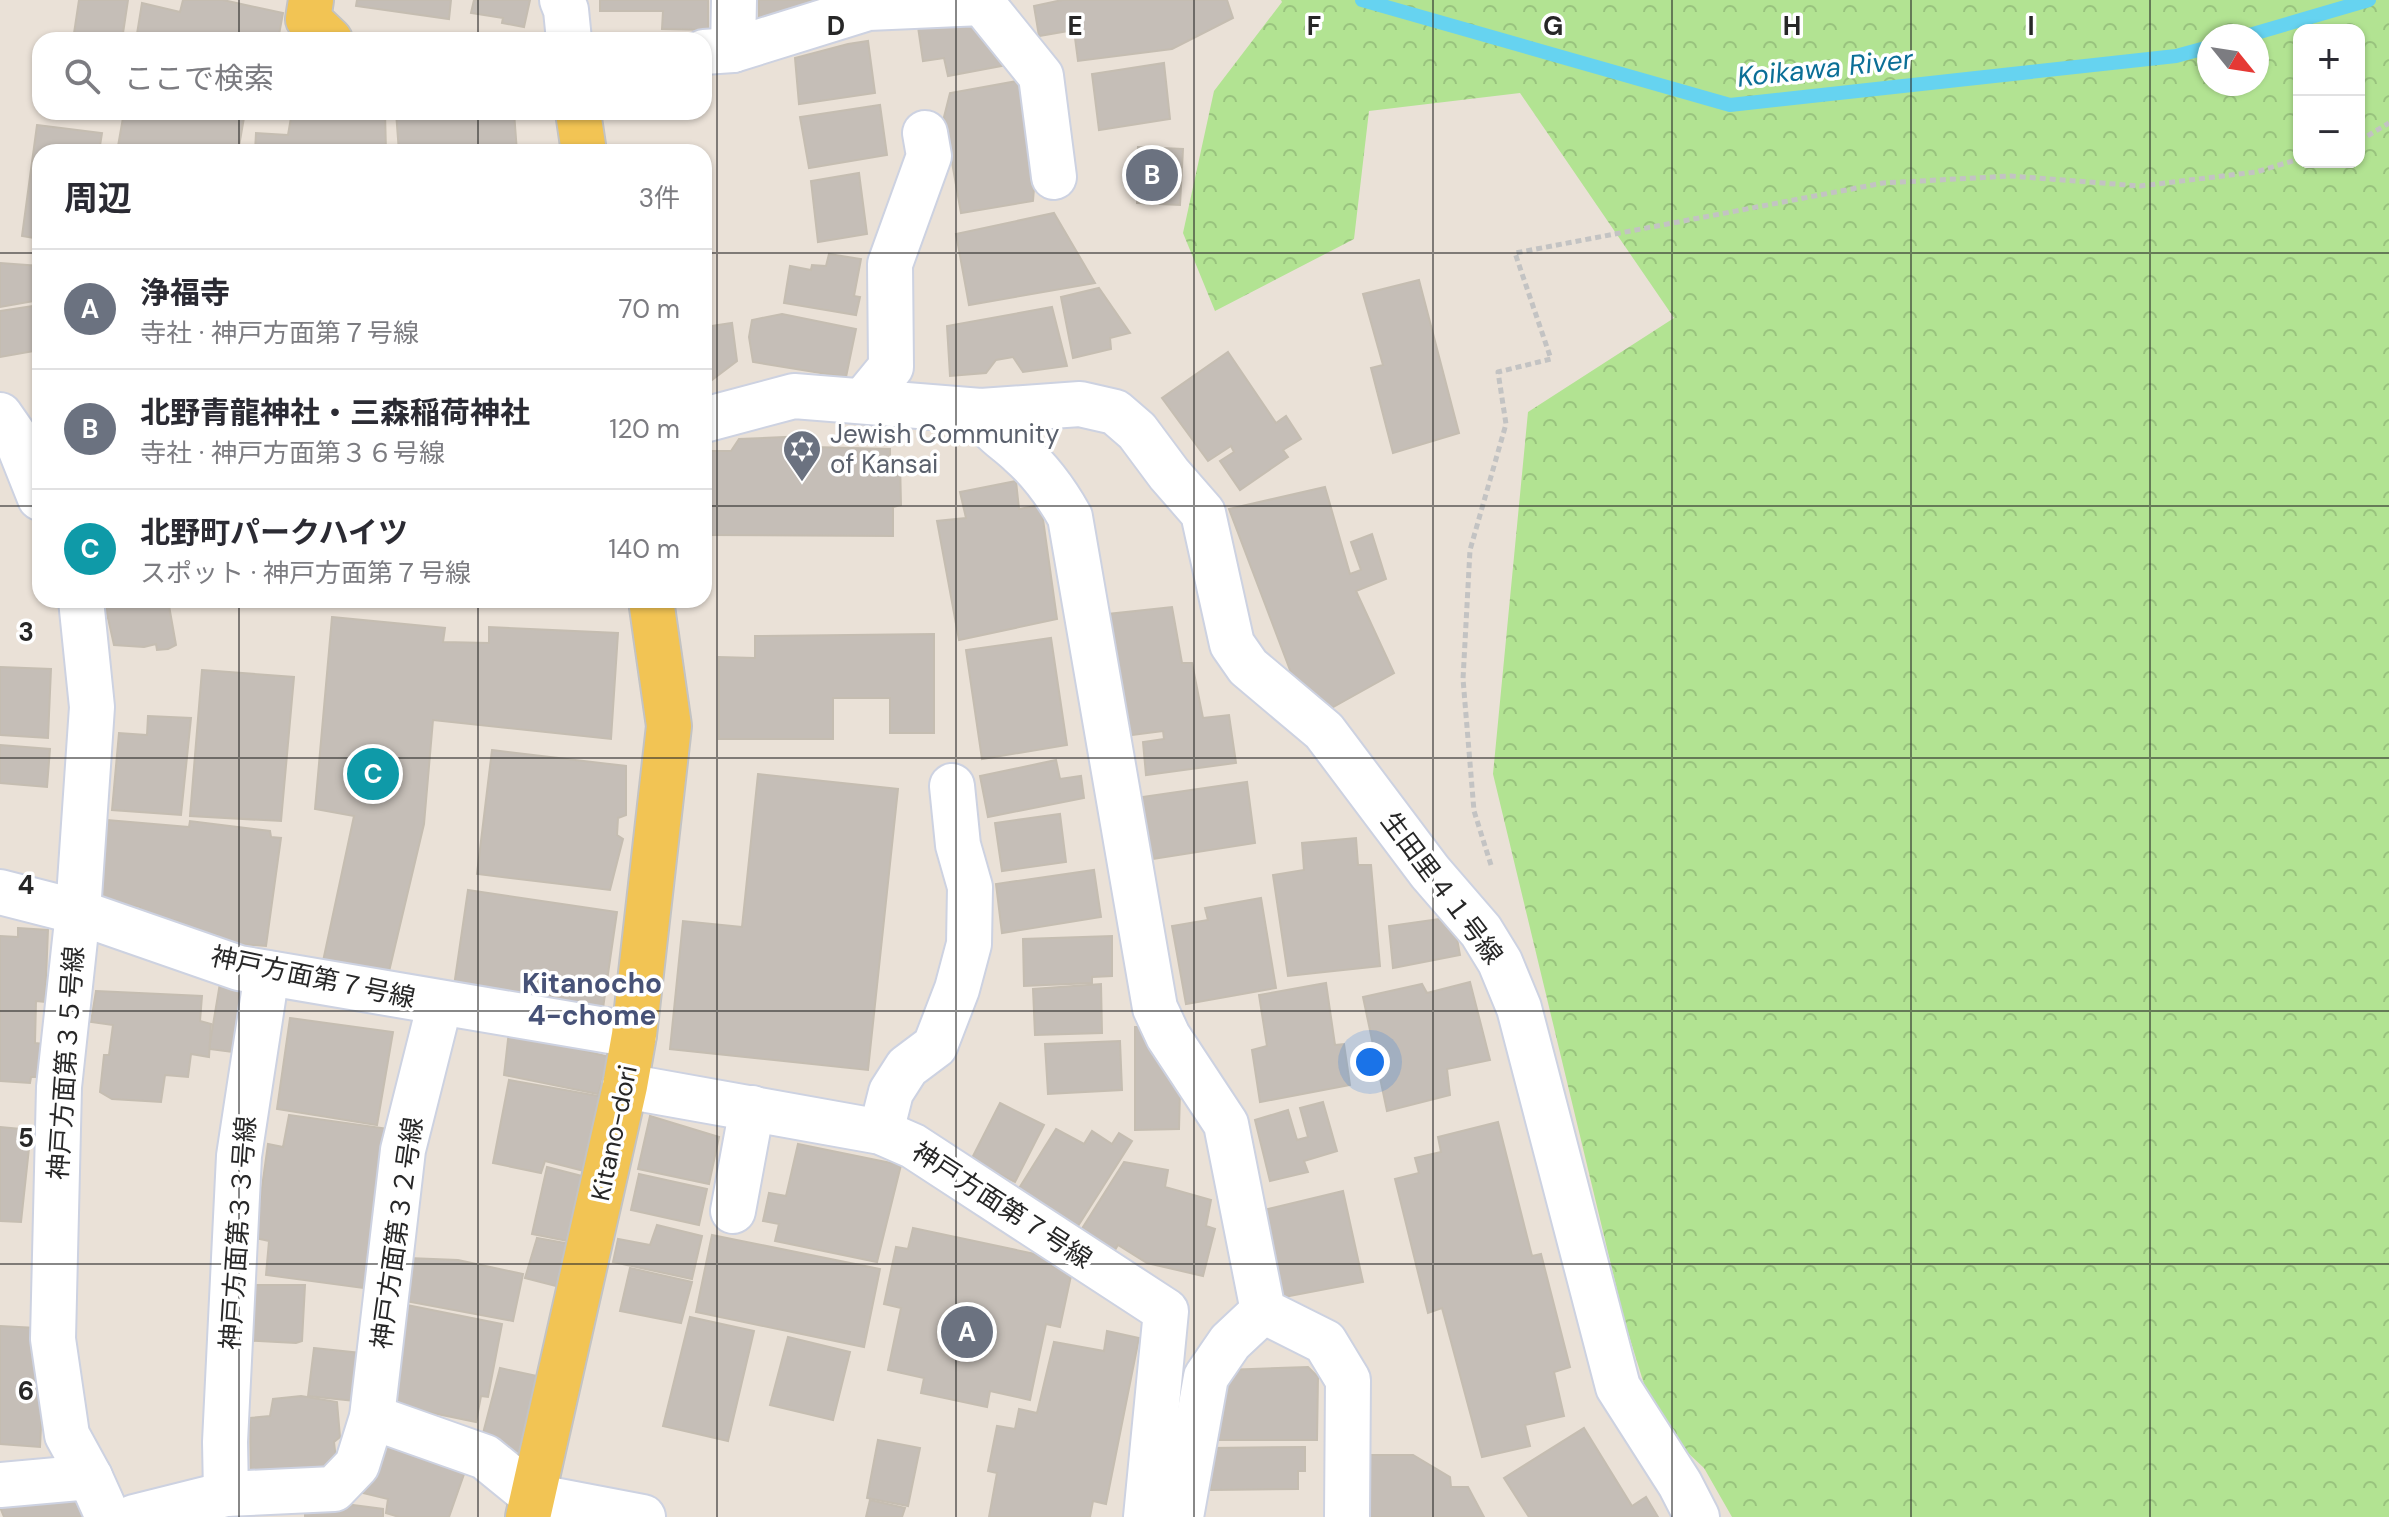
<!DOCTYPE html>
<html lang="ja">
<meta charset="utf-8">
<style>
body{margin:0;font-family:"DM Sans","Noto Sans JP",sans-serif;background:#f2f2f3;color:#2b2b33}
.controls{position:absolute;right:24px;top:24px;display:grid;overflow:hidden;border-radius:16px;box-shadow:0 2px 6px #0004}
.controls button{width:72px;height:72px;display:grid;place-items:center;padding:0;border:0;border-bottom:2px solid #e1e1e2;background:#fff;color:#2b2b33;font:40px sans-serif}
.compass{position:absolute;left:2197px;top:24px;width:72px;height:72px;border-radius:50%;background:#fff;box-shadow:0 2px 6px #0004;rotate:120deg}
.you{position:absolute;left:1370px;top:1062px;width:28px;height:28px;margin:-20px;border:6px solid #fff;border-radius:50%;background:#1a73e8;box-shadow:0 0 0 12px #1a73e833}
.badge{display:grid;place-items:center;width:52px;height:52px;border-radius:50%;background:#3263fd;color:#fff;font-size:26px;font-weight:700}
.pin{position:absolute;translate:-50% -50%;border:4px solid #fff;box-shadow:0 2px 8px #0006}
.list{margin:0;padding:0;list-style:none}
h2{display:flex;justify-content:space-between;align-items:center;height:104px;margin:0;padding:0 32px;font-size:34px}
h2 small{font-size:26px;font-weight:400;color:#7c7c81}
.list li{display:grid;grid-template-columns:52px 1fr auto;gap:24px;align-items:center;box-sizing:border-box;height:120px;padding:0 32px;border-top:2px solid #e1e1e2}
.list b{display:block;font-size:30px;white-space:nowrap}
.list p{margin:0;font-size:26px;white-space:nowrap;color:#7c7c81}
.list em{font-size:26px;font-style:normal;color:#7c7c81}
.icon{flex:none;width:44px;height:44px;fill:none;stroke:currentColor;stroke-width:2;stroke-linecap:round;stroke-linejoin:round}
.map{position:relative;flex:none;width:2389px;height:1517px;overflow:hidden}
.search{position:absolute;background:#fff;box-shadow:0 2px 6px #0004;left:32px;top:32px;width:680px;height:88px;display:flex;align-items:center;gap:20px;box-sizing:border-box;padding:0 28px;border-radius:24px;color:#7c7c81;font-size:30px}
.panel{position:absolute;background:#fff;box-shadow:0 2px 6px #0004;left:32px;top:144px;width:680px;height:464px;border-radius:24px}
.map>svg:first-child{display:block}
.forest{fill:url(#forest-crowns);fill-rule:evenodd}
.lines{fill:none;stroke-linecap:round;stroke-linejoin:round}
.stream{stroke:#66d3f0;stroke-width:14}
.building{fill:#c5beb7;stroke:#c5bdb1;stroke-width:2}
.minor-casing{stroke:#cdd2e1;stroke-width:48}
.major-casing{stroke:#c3c3c3;stroke-width:48}
.path{stroke:#c3c3c3;stroke-width:5;stroke-dasharray:6 4;stroke-linecap:butt}
.minor{stroke:#fff;stroke-width:44}
.major{stroke:#f2c454;stroke-width:44}
.grid{fill:none;stroke:#272727;stroke-width:2;stroke-opacity:0.55}
.labels{text-anchor:middle;dominant-baseline:central;stroke-width:7;stroke-linejoin:round;paint-order:stroke}
.worship-label{font-size:26px;fill:#5b616d;stroke:#fff;text-anchor:start}
.street-label{font-size:26px;fill:#272727;stroke:#fff}
.water-label{font-size:28px;font-style:italic;fill:#0b6f97;stroke:#fff}
.neighbourhood-label{font-size:28px;font-weight:bold;fill:#475277;stroke:#fff}
.grid-label{font-size:26px;text-anchor:middle;font-weight:bold;fill:#272727;stroke:#fff;stroke-width:7;stroke-linejoin:round;paint-order:stroke}
</style>
<div class="map">
<svg width="2389" height="1517" viewBox="0 0 2389 1517">
<defs>
<pattern id="forest-crowns" width="20" height="18" patternUnits="userSpaceOnUse" patternTransform="scale(2)"><rect width="20" height="18" fill="#b2e392"/><path d="M2 6a3 3 0 1 1 6 0M12 15a3 3 0 1 1 6 0" fill="none" stroke="#99c37e"/></pattern>
</defs>
<rect width="100%" height="100%" fill="#eae1d7"/>
<path class="forest" d="M1281,0h1108v1517h-657l-28,-49 -33,-31 -27,-53 -19,-61 -132,-549 35,-362 146,-94 -154,-225 -151,18 -15,128 -139,72 -32,-78 31,-142 68,-89zM2299,30h60v132h-60zM2209,36h48v48h-48z"/>
<g class="lines">
<g class="stream">
<polyline points="1362,0 1730,105 2176,56 2209,47"/>
<polyline points="2246,36 2369,0"/>
</g>
</g>
<g class="building">
<polygon points="79,0 128,0 122,40 73,40"/>
<polygon points="183,0 223,0 283,13 278,40 136,40 142,3 180,12"/>
<polygon points="357,0 451,0 449,19 356,6"/>
<polygon points="474,0 530,0 524,27 502,23 503,18 471,13"/>
<polygon points="600,0 708,0 708,30 662,29 663,11 600,11"/>
<polygon points="759,0 812,0 812,9 759,22"/>
<polygon points="1062,0 1227,0 1233,18 1172,49 1078,61 1074,30 1039,36 1034,6"/>
<polygon points="987,23 1012,64 948,76 944,58 923,61 918,27"/>
<polygon points="868,41 875,93 799,104 795,58 848,44"/>
<polygon points="1164,63 1170,119 1099,130 1092,74"/>
<polygon points="1023,80 1037,150 1033,201 961,213 944,117 950,93"/>
<polygon points="880,105 887,155 809,168 800,117"/>
<polygon points="124,112 245,112 238,152 117,152"/>
<polygon points="292,112 385,112 386,152 255,152 256,133 288,135"/>
<polygon points="396,112 514,112 517,152 399,152"/>
<polygon points="37,125 102,133 99,152 40,152 40,239 22,236"/>
<polygon points="1138,147 1183,149 1180,205 1137,203 1137,190 1131,189 1132,161 1137,161"/>
<polygon points="859,173 867,234 818,242 811,181"/>
<polygon points="1054,213 1095,283 969,305 956,234"/>
<polygon points="829,254 861,259 854,296 860,297 856,315 784,303 790,266 811,270 812,265 826,266"/>
<polygon points="0,263 40,266 40,300 0,307"/>
<polygon points="1419,280 1459,433 1393,453 1371,368 1383,365 1363,294"/>
<polygon points="1099,288 1130,333 1110,338 1111,349 1073,358 1061,297"/>
<polygon points="40,305 40,350 0,357 0,311"/>
<polygon points="1052,307 1067,366 1023,372 1013,357 996,360 986,373 950,376 947,326"/>
<polygon points="782,314 856,329 846,377 753,362 749,337 752,320"/>
<polygon points="732,323 737,361 704,386 704,327"/>
<polygon points="1228,352 1276,423 1286,416 1301,439 1283,450 1288,457 1240,490 1220,461 1234,452 1231,446 1208,461 1162,398"/>
<polygon points="807,436 813,447 890,449 890,458 900,461 901,505 893,507 893,536 704,535 704,451 731,451 739,439"/>
<polygon points="1016,481 1019,509 1041,505 1057,619 959,640 937,521 966,518 960,492"/>
<polygon points="1325,487 1350,574 1361,570 1351,542 1372,534 1386,579 1356,591 1394,673 1326,711 1293,678 1229,509"/>
<polygon points="104,600 168,600 176,645 168,649 157,650 156,644 144,647 114,645"/>
<polygon points="1172,607 1182,663 1192,663 1203,718 1229,715 1236,763 1146,775 1143,742 1164,739 1163,731 1125,736 1108,614"/>
<polygon points="332,617 445,628 443,642 489,643 489,627 618,633 611,739 433,720 424,824 387,980 322,966 354,816 315,809"/>
<polygon points="934,634 934,733 890,733 890,698 833,698 833,739 719,739 719,657 755,658 755,636"/>
<polygon points="1051,638 1067,745 982,759 966,650"/>
<polygon points="0,667 51,669 48,738 0,735"/>
<polygon points="202,670 294,677 281,821 190,816"/>
<polygon points="148,716 191,718 181,815 112,810 119,733 147,735"/>
<polygon points="0,745 50,749 47,787 0,783"/>
<polygon points="492,750 626,766 626,815 618,818 617,835 623,839 610,890 477,874"/>
<polygon points="1056,760 1060,779 1081,776 1084,798 988,817 980,776"/>
<polygon points="758,774 898,789 868,1070 670,1049 683,921 742,927"/>
<polygon points="1247,782 1255,843 1152,859 1142,797"/>
<polygon points="1060,814 1066,862 1002,871 995,823"/>
<polygon points="95,819 189,827 190,821 270,831 271,837 281,838 266,946 216,942 217,935 178,930 179,921 140,918 140,907 89,900"/>
<polygon points="1356,838 1358,865 1371,865 1380,966 1288,976 1273,875 1304,870 1302,843"/>
<polygon points="1094,870 1101,917 1002,933 996,884"/>
<polygon points="468,890 617,912 602,1015 453,993"/>
<polygon points="1261,898 1276,988 1186,1004 1172,926 1208,920 1205,908"/>
<polygon points="1453,917 1460,955 1393,968 1389,926"/>
<polygon points="18,928 48,930 45,1002 36,1001 35,1043 43,1044 42,1077 31,1077 30,1083 0,1081 0,936 18,937"/>
<polygon points="1112,936 1112,976 1092,977 1092,983 1024,986 1023,939"/>
<polygon points="1470,982 1490,1060 1447,1069 1450,1095 1387,1111 1363,997 1422,984 1427,993"/>
<polygon points="220,983 250,986 240,1053 209,1049"/>
<polygon points="1326,983 1335,1045 1344,1044 1350,1085 1260,1102 1252,1050 1267,1046 1259,995"/>
<polygon points="1101,984 1102,1033 1035,1035 1033,989"/>
<polygon points="96,991 202,996 200,1021 211,1024 209,1057 191,1054 188,1077 165,1075 161,1102 112,1099 100,1092 104,1055 109,1055 113,1025 91,1022"/>
<polygon points="290,1018 393,1032 377,1125 277,1109"/>
<polygon points="1135,1027 1143,1027 1180,1091 1179,1129 1135,1130"/>
<polygon points="509,1031 609,1057 598,1094 504,1075"/>
<polygon points="1120,1041 1122,1090 1048,1094 1045,1044"/>
<polygon points="509,1080 604,1097 588,1172 545,1161 541,1173 493,1163"/>
<polygon points="1323,1102 1337,1151 1304,1161 1308,1172 1270,1181 1255,1120 1288,1110 1297,1140 1308,1137 1300,1108"/>
<polygon points="1000,1103 1044,1125 1015,1182 971,1160"/>
<polygon points="289,1115 396,1130 363,1288 266,1275 269,1241 255,1238 268,1144 283,1147"/>
<polygon points="650,1116 719,1137 709,1184 638,1169"/>
<polygon points="1498,1122 1532,1256 1541,1254 1570,1367 1554,1372 1564,1416 1525,1425 1530,1446 1482,1457 1442,1308 1428,1313 1395,1179 1419,1173 1415,1158 1441,1152 1438,1137"/>
<polygon points="0,1127 31,1130 21,1222 0,1221"/>
<polygon points="1056,1129 1084,1144 1092,1131 1112,1144 1119,1133 1132,1141 1073,1234 1013,1198"/>
<polygon points="798,1144 901,1165 877,1262 775,1241 779,1224 763,1221 769,1193 786,1196"/>
<polygon points="1124,1162 1168,1170 1165,1187 1211,1200 1206,1226 1215,1229 1203,1276 1147,1263 1118,1245 1112,1255 1078,1235"/>
<polygon points="547,1167 582,1176 568,1241 532,1234"/>
<polygon points="639,1174 707,1189 699,1225 631,1210"/>
<polygon points="1343,1191 1363,1282 1269,1300 1251,1213"/>
<polygon points="657,1225 702,1236 692,1279 613,1262 618,1239 650,1245"/>
<polygon points="913,1228 1054,1258 1052,1266 1072,1271 1060,1327 1046,1324 1030,1400 990,1391 987,1407 921,1393 924,1378 888,1370 901,1308 884,1304 896,1247 908,1249"/>
<polygon points="712,1235 880,1269 864,1347 696,1312"/>
<polygon points="537,1238 571,1244 560,1287 525,1278"/>
<polygon points="408,1258 458,1260 523,1274 513,1321 400,1300"/>
<polygon points="630,1268 692,1282 681,1323 620,1311"/>
<polygon points="243,1285 305,1285 302,1341 296,1343 239,1340"/>
<polygon points="407,1305 502,1324 488,1397 481,1396 476,1422 399,1406 392,1397 403,1346 399,1345"/>
<polygon points="690,1317 754,1331 728,1441 663,1426"/>
<polygon points="0,1326 37,1328 45,1343 40,1447 0,1444"/>
<polygon points="1107,1331 1139,1338 1106,1504 1093,1501 1090,1517 989,1517 997,1473 988,1471 997,1426 1015,1429 1019,1409 1037,1413 1054,1342 1104,1351"/>
<polygon points="788,1337 850,1352 833,1420 770,1405"/>
<polygon points="314,1348 370,1354 364,1402 308,1396"/>
<polygon points="1308,1367 1318,1377 1317,1440 1216,1440 1225,1370"/>
<polygon points="500,1368 537,1376 519,1465 480,1445"/>
<polygon points="301,1396 337,1402 340,1437 334,1442 338,1476 251,1482 250,1418 270,1416 273,1399"/>
<polygon points="1584,1428 1632,1506 1646,1497 1658,1517 1529,1517 1504,1478"/>
<polygon points="374,1439 470,1457 449,1517 399,1517 386,1513 388,1499 351,1490"/>
<polygon points="878,1440 920,1448 908,1506 867,1498"/>
<polygon points="1305,1447 1305,1471 1298,1471 1298,1489 1211,1490 1210,1448"/>
<polygon points="1366,1455 1413,1455 1450,1477 1451,1487 1468,1487 1484,1517 1364,1517"/>
<polygon points="80,1488 92,1517 4,1517 0,1507"/>
<polygon points="870,1500 905,1508 902,1517 866,1517"/>
<polygon points="353,1505 383,1509 383,1517 305,1517 305,1511 321,1507"/>
</g>
<g class="lines">
<g class="minor-casing">
<g id="minor">
<polyline points="562,0 566,10 569,40"/>
<polyline points="733,50 734,0"/>
<polyline points="704,52 733,50 868,8 982,3 1041,76 1054,177"/>
<polyline points="863,401 891,367 890,264 929,156 925,133"/>
<path d="M981,411c9,21 22,26 38,41 22,19 37,40 51,65l85,491 13,28 58,88 37,187 62,31 23,38 -1,137"/>
<polyline points="0,415 16,438 40,498"/>
<polyline points="704,420 794,396 981,411 1080,404 1115,412 1137,431 1169,474 1203,513 1232,644 1248,667 1324,731 1430,872 1481,931 1500,962 1519,1008 1618,1387 1680,1484 1697,1517"/>
<polyline points="81,600 92,707 78,912 59,1087 53,1339 67,1435 90,1477 108,1517"/>
<polyline points="0,892 78,912 239,968 634,1035"/>
<polyline points="625,1086 881,1132 913,1146 1166,1311 1146,1517"/>
<polyline points="881,1132 891,1092 907,1067 935,1046 957,989 969,944 970,887 958,845 952,786"/>
<polyline points="733,1211 752,1108"/>
<polyline points="372,1417 485,1457 533,1496 643,1517"/>
<polyline points="0,1485 90,1477"/>
<polyline points="226,1494 225,1442 239,1156 267,973"/>
<polyline points="134,1517 226,1494 334,1489 357,1465 372,1417 403,1150 440,1003"/>
<polyline points="1181,1517 1206,1377 1230,1342 1263,1311"/>
</g>
</g>
<g class="major-casing">
<g id="major">
<polyline points="311,0 308,19 330,40"/>
<polyline points="578,112 584,152"/>
<polyline points="528,1517 625,1086 634,1035 669,726 651,600"/>
</g>
</g>
<g class="path">
<polyline points="2359,141 2389,123"/>
<polyline points="1491,865 1474,811 1463,679 1470,550 1506,424 1498,372 1551,359 1515,253 1883,183 2011,176 2140,186 2256,172 2299,159"/>
</g>
<use href="#minor" class="minor"/>
<use href="#major" class="major"/>
</g>
<path class="grid" d="M239,0v40M478,0v40M717,0v1517M956,0v1517M1194,0v1517M1433,0v1517M1672,0v1517M1911,0v1517M2150,0v1517M239,112v40M478,112v40M0,253h40M704,253h1685M0,506h40M704,506h1685M239,600v917M478,600v917M0,758h2389M0,1011h2389M0,1264h2389"/>
<defs>
<g id="synagogue-pin" transform="scale(2)"><path d="M0 17L-7.5 6A9.5 9.5 0 1 1 7.5 6Z" fill="#6b7280" stroke="#fff"/><path d="M0-6.5L5.6 3.2H-5.6ZM0 6.5L5.6-3.2H-5.6Z" fill="#fff"/></g>
</defs>
<g fill-rule="evenodd">
<use href="#synagogue-pin" x="802" y="449"/>
</g>
<g class="labels">
<g class="worship-label">
<text x="830" y="434">Jewish Community<tspan x="830" dy="30">of Kansai</tspan></text>
</g>
<g class="street-label">
<text transform="translate(1442 888) rotate(53)">生田里４１号線</text>
<text transform="translate(313 977) rotate(12)">神戸方面第７号線</text>
<text transform="translate(66 1063) rotate(-86)">神戸方面第３５号線</text>
<text transform="translate(614 1133) rotate(-78)">Kitano-dori</text>
<text transform="translate(1002 1205) rotate(33)">神戸方面第７号線</text>
<text transform="translate(238 1233) rotate(-86)">神戸方面第３３号線</text>
<text transform="translate(397 1233) rotate(-82)">神戸方面第３２号線</text>
</g>
<g class="water-label">
<text transform="translate(1825 68) rotate(-6)">Koikawa River</text>
</g>
<g class="neighbourhood-label">
<text x="592" y="983">Kitanocho<tspan x="592" dy="32">4-chome</tspan></text>
</g>
</g>
<g class="grid-label">
<text x="836" y="35">D</text>
<text x="1075" y="35">E</text>
<text x="1314" y="35">F</text>
<text x="1553" y="35">G</text>
<text x="1792" y="35">H</text>
<text x="2031" y="35">I</text>
<text x="26" y="641">3</text>
<text x="26" y="894">4</text>
<text x="26" y="1147">5</text>
<text x="26" y="1400">6</text>
</g>
</svg>
<div class="controls">
<button>+</button>
<button>−</button>
</div>
<svg class="compass" viewBox="-18 -18 36 36"><path d="M0-13l5 13h-10z" fill="#e53935"/><path d="M0 13l5-13h-10z" fill="#7c7c81"/></svg>
<div class="you"></div>
<div class="pin badge" style="left:967px;top:1332px;background:#6b7280">A</div>
<div class="pin badge" style="left:1152px;top:175px;background:#6b7280">B</div>
<div class="pin badge" style="left:373px;top:774px;background:#0f9aa8">C</div>
<div class="search"><svg class="icon" aria-label="search" viewBox="0 0 24 24"><circle cx="10" cy="10" r="6"/><path d="M15 15l6 6"/></svg>ここで検索</div>
<section class="panel">
<h2>周辺<small>3件</small></h2>
<ul class="list">
<li><span class="badge" style="background:#6b7280">A</span><div><b>浄福寺</b><p>寺社 · 神戸方面第７号線</p></div><em>70 m</em></li>
<li><span class="badge" style="background:#6b7280">B</span><div><b>北野青龍神社・三森稲荷神社</b><p>寺社 · 神戸方面第３６号線</p></div><em>120 m</em></li>
<li><span class="badge" style="background:#0f9aa8">C</span><div><b>北野町パークハイツ</b><p>スポット · 神戸方面第７号線</p></div><em>140 m</em></li>
</ul>
</section>
</div>
